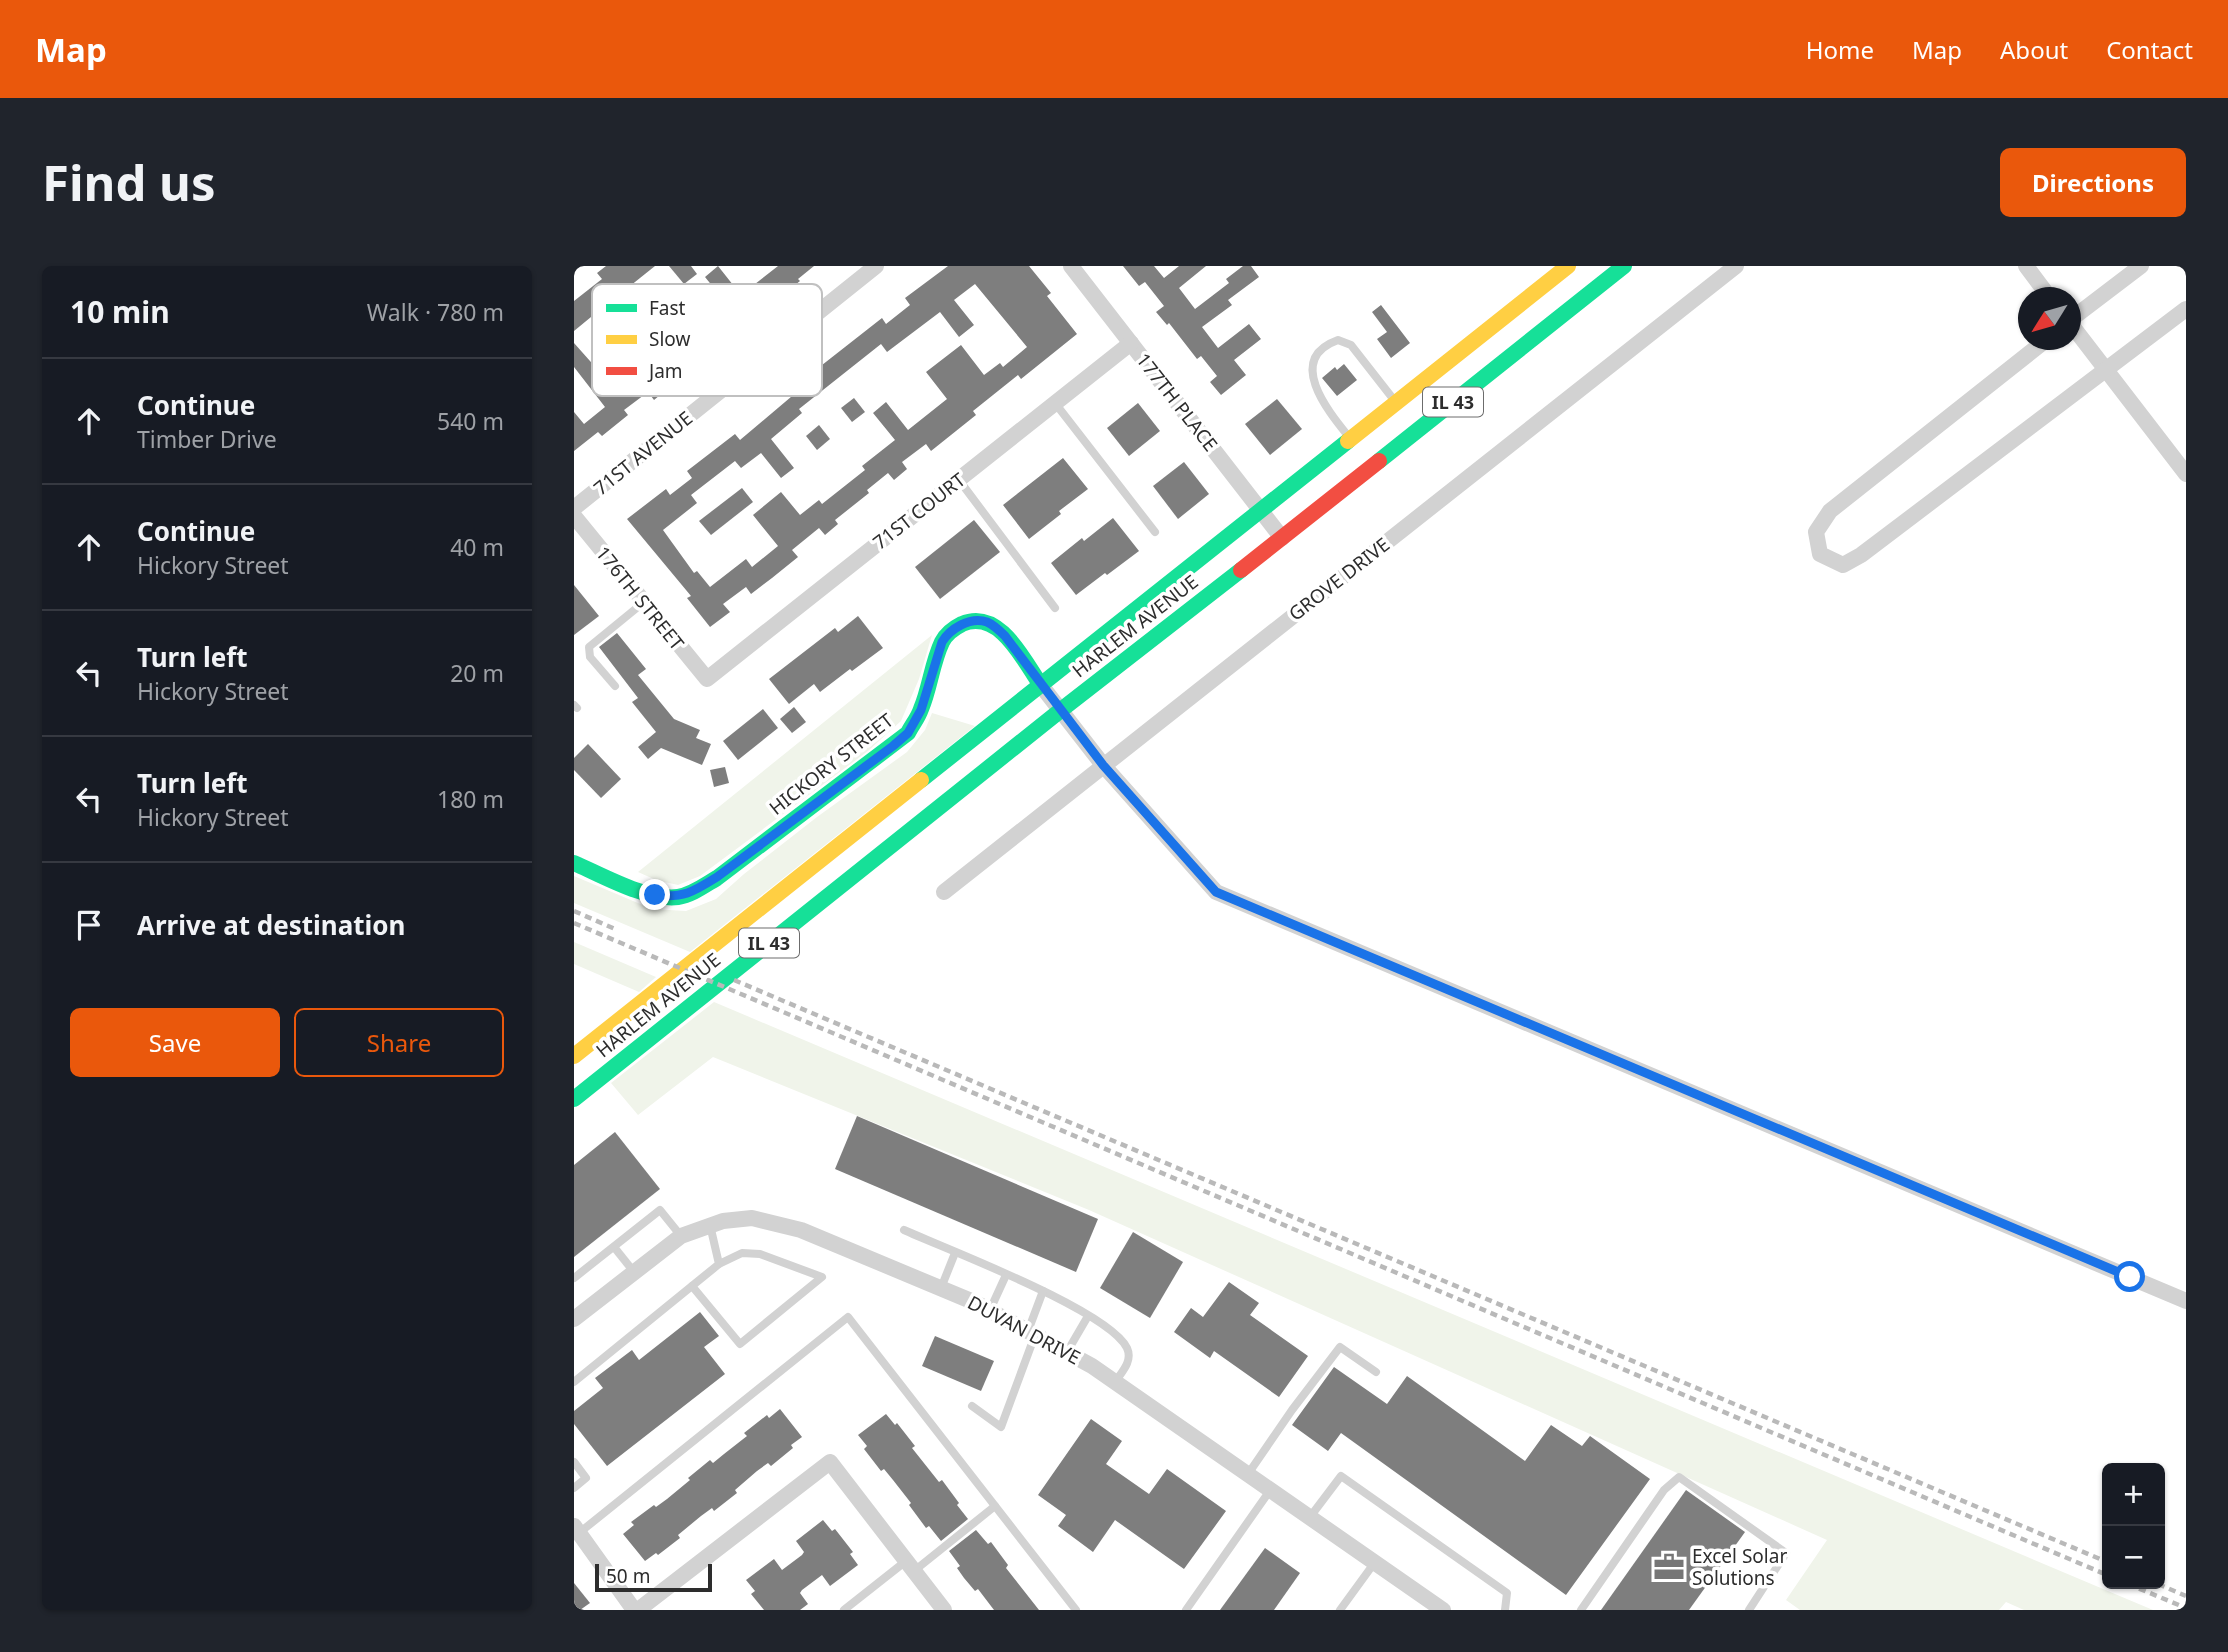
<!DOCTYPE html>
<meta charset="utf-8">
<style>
body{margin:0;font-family:"Noto Sans",sans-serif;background:#20242c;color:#f1f3f6}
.controls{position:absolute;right:21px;bottom:21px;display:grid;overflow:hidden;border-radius:10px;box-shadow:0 2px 5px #0004}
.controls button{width:63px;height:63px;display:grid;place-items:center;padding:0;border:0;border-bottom:2px solid #363941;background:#171b24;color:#f1f3f6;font:35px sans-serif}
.compass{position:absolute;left:1444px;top:21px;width:63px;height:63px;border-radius:50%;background:#171b24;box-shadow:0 2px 5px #0004;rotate:233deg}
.scale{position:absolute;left:21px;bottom:18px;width:117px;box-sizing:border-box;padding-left:7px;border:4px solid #2d2d2d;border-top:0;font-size:19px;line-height:24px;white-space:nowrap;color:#2d2d2d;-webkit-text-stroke:5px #fff;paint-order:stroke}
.stop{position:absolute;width:21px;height:21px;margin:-16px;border:5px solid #1a73e8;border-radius:50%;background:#fff}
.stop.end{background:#1a73e8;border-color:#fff;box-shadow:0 2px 7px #0008}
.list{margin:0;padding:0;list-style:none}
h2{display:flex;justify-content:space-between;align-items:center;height:91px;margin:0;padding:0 28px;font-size:30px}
h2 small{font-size:23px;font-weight:400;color:#9ea1a6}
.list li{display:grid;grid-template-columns:46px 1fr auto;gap:21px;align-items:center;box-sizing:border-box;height:126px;padding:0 28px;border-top:2px solid #363941}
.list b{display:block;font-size:26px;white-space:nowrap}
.list p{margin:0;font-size:23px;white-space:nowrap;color:#9ea1a6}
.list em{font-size:23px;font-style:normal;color:#9ea1a6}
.actions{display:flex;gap:14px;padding:21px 28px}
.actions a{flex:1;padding:16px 0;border:2px solid #ea580c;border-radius:10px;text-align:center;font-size:24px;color:#ea580c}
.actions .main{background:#ea580c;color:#fff}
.icon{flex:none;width:38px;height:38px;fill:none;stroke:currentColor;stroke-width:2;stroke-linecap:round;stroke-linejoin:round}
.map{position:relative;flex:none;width:1612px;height:1344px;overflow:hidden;border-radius:10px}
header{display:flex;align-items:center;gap:42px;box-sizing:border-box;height:98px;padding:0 35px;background:#ea580c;color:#fff}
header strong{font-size:33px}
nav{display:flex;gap:38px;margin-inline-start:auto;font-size:24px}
.intro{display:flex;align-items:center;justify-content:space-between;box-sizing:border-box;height:168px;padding:0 42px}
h1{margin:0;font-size:49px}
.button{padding:18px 32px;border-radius:10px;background:#ea580c;color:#fff;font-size:24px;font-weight:700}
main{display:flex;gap:42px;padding:0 42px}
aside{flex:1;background:#171b24;border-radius:10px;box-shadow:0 2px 5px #0004}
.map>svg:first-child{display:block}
.green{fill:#f0f4ea}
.building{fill:#7e7e7e;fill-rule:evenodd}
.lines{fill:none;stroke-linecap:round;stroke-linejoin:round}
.lane{stroke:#d2d2d2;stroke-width:8}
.street{stroke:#d2d2d2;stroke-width:16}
.fast{stroke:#16e098;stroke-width:16}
.slow{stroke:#ffcf43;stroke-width:16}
.jam{stroke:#f24e42;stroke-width:16}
.rail{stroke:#b9b9b9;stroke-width:4.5;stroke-dasharray:7 5;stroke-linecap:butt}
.route{stroke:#1a73e8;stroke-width:9}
.labels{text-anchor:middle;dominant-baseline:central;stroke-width:7;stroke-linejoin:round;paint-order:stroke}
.shield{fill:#fff;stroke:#6c6c6c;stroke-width:2}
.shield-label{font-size:18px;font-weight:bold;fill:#2d2d2d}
.street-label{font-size:19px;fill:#2d2d2d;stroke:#fff}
.poi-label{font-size:19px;fill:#2d2d2d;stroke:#fff;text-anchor:start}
.key{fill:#fff;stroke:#c0c0c0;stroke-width:2}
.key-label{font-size:19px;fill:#2d2d2d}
</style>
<header>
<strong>Map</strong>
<nav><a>Home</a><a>Map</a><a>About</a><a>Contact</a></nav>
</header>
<div class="intro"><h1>Find us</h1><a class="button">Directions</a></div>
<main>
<aside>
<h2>10 min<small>Walk · 780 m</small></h2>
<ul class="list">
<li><svg class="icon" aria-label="ahead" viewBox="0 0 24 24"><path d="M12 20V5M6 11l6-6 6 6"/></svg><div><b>Continue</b><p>Timber Drive</p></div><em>540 m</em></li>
<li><svg class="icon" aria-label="ahead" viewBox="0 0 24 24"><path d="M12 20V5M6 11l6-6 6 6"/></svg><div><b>Continue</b><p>Hickory Street</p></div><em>40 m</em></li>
<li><svg class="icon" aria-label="left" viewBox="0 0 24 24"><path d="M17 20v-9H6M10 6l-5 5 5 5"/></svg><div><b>Turn left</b><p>Hickory Street</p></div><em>20 m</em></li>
<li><svg class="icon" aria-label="left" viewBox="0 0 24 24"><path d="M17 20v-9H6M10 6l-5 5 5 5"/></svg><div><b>Turn left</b><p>Hickory Street</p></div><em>180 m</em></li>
<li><svg class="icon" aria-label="arrive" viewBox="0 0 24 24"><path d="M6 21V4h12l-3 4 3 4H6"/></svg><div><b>Arrive at destination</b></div></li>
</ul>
<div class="actions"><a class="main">Save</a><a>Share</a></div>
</aside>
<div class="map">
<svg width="1612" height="1344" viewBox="0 0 1612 1344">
<rect width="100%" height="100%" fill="#fff"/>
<g class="green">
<polygon points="358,369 345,413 327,455 294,485 126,610 104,619 82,614 64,606"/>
<polygon points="358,447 401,460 116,686 0,637 0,610 78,643 112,645 142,633 170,608 243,551 333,486 351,464"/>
<polygon points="0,676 82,711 65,726 0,698"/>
<polygon points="140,736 1579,1344 1450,1344 1432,1336 1425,1344 1226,1344 1212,1334 1253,1274 515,944 139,791 64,849 37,817"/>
</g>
<g class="building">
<polygon points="32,0 81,0 51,24 98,85 119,68 96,39 109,28 130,54 152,37 131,11 144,0 167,29 204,0 240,0 224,13 226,15 210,28 208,25 189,41 191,44 153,75 148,68 126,85 129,89 117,98 120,101 80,134 74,126 50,144 54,149 28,170 24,166 0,185 0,146 10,158 31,141 0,101 0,77 40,122 79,91 56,62 37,77 17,51 0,65 0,35 28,13 23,7"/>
<polygon points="95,0 117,0 123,8 110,18"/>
<path d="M374,0h81l22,27 -4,3 30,38 -56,45 -3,-4 -45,36 3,4 -45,36 -5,-7 -24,18 5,7 -13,11 -6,-7 -21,17 2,3 -34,27 3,4 -13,11 -6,-7 -27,22 6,7 -26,21 -21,16 -5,-7 -23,17 7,8 -20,15 -23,-29 4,-2 -64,-77 39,-30 4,6 22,-17 -5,-7 48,-37 5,6 58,-49 -4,-4 88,-69 4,6 24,-19 -5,-7zM401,18l52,63 -24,20 -3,-4 -16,12 -23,-30 -35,27 21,27 -39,31 -22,-28 -13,11 22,27 -33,26 3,4 -43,34 -3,-4 -19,15 -19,-23 -28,23 25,31 -26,21 -6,-8 -36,28 -13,-16 -3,2 -31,-43 34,-27 -6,-8 44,-34 6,7 20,-15 20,25 13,-10 -23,-29 31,-26 -3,-4 82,-65 6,8 53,-40 19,25 15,-12 -20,-25z"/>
<polygon points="549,0 580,0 590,12 605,0 632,0 605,22 621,43 655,17 652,13 669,0 677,0 685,11 654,34 658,39 628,61 644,82 675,58 687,73 660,94 672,109 647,129 636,116 643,110 627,90 623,93 595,57 593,59 582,46 590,40 571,16 565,20"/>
<polygon points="807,39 836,77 817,92 803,73 813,66 798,46"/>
<polygon points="770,98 783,114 763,130 748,112 761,101 763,104"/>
<polygon points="280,132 291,146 278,156 267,142"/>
<polygon points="703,133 728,163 696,189 671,158"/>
<polygon points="564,137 586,165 555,190 533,162"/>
<polygon points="245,159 256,173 243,184 232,170"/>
<polygon points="489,192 514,223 485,245 487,248 455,273 429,239"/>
<polygon points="610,196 635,228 604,253 579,220"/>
<polygon points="168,222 179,236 137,269 125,255"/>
<polygon points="539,252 565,285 533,309 531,307 502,329 477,297 508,272 510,275"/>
<polygon points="400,254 426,286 366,333 341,301"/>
<polygon points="0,319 25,350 0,369"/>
<polygon points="284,350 309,382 278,405 276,403 246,426 240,418 215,438 195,413 261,362 264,366"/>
<polygon points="43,367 72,403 64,409 100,453 126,464 122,472 137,478 128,499 87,482 74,493 64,481 82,466 58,436 64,432 25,381"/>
<polygon points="220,441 232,456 218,467 206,453"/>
<polygon points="189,443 204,462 164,494 149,475"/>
<polygon points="14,478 47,513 27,532 0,504 0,492"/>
<polygon points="151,501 155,517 140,521 136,504"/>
<polygon points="283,850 524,953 502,1006 261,903"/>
<polygon points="41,866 86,923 0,991 0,899"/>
<polygon points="559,966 609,996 576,1052 526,1022"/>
<polygon points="655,1016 685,1037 676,1049 734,1090 705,1131 640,1085 636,1092 600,1066 617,1042 629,1051"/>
<polygon points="126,1046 145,1070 130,1081 151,1108 33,1200 0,1158 0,1145 29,1122 21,1112 58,1084 65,1094"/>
<polygon points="361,1070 420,1095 407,1125 348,1100"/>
<polygon points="760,1101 813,1138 833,1110 951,1195 977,1159 1008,1180 1016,1170 1076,1213 992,1329 767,1167 754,1185 718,1159"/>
<polygon points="206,1143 228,1171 217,1179 219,1182 197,1200 194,1197 183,1205 161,1224 163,1227 140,1245 138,1242 127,1250 104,1269 106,1272 84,1289 82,1287 71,1295 49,1268 60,1259 57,1256 80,1239 82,1241 93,1233 116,1214 114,1212 136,1194 139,1197 150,1188 173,1170 170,1167 193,1149 195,1152"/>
<polygon points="312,1148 321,1159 323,1157 341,1180 338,1182 365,1216 368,1214 385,1237 383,1239 394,1253 367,1275 355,1260 352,1262 335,1239 337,1237 319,1214 310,1203 307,1205 290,1183 293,1180 284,1169"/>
<polygon points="517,1153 548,1175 532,1198 575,1228 593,1203 652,1245 610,1303 541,1254 519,1286 484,1260 492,1249 464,1229"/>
<polygon points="1112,1224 1171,1266 1115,1344 1027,1344"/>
<polygon points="249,1254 258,1265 261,1263 279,1286 276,1288 284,1299 256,1320 248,1309 228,1324 226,1327 234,1338 226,1344 190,1344 177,1328 181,1325 172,1314 200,1293 208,1304 228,1289 230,1286 222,1275"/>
<polygon points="402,1264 414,1278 417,1276 434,1299 432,1302 465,1344 420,1344 404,1323 401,1325 390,1312 383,1302 386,1300 375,1285"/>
<polygon points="691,1282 726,1307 700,1344 646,1344"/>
<polygon points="0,1317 16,1337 6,1344 0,1344"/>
</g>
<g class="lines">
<g class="lane">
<polyline points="481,137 581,266"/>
<path d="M775,171c-21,-26 -64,-78 -11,-97l13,5 43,55"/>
<polyline points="385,214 481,342"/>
<polyline points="41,420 16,391 15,381 70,336"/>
<polyline points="0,439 3,442"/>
<path d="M330,964c44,20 204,80 223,118 6,13 -5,24 -12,34"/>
<polyline points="40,981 60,1006"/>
<polyline points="0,1012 86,944 107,970"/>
<polyline points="118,1020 166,1078 248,1011 186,988 168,987 145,998"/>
<polyline points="367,1022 381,987"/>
<polyline points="416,1044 432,1009"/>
<polyline points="454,1065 469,1025"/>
<polyline points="493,1086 514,1050"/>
<polyline points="0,1116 145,998 136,959"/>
<polyline points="398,1140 427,1161 461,1069"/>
<polyline points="0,1196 12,1212 0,1222"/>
<polyline points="674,1208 718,1144 766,1081 802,1106"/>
<polyline points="736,1251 767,1210 933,1327 931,1344"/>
<polyline points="5,1267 274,1051 502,1344"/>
<polyline points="340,1305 421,1240"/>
<polyline points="270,1344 332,1295"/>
<polyline points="612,1344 697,1223"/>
<polyline points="766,1344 801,1296"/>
<polyline points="1007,1344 1090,1224 1105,1211 1212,1287 1175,1344"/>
</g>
<g class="street">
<polyline points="497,0 708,272"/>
<polyline points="1452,0 1476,32"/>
<polyline points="1496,54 1567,0"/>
<polyline points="1496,57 1612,208"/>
<polyline points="1472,74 1256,245 1242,266 1246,288 1269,299 1287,289 1612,43"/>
<polyline points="0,242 302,0"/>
<polyline points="0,250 133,413 557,77"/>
<polyline points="466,418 529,499 642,626 1612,1035"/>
<polyline points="370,626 1162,0"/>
<polyline points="0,1053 107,970 149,955 178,952 227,964 402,1037 518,1100 869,1344"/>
<polyline points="0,1260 60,1344"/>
<polyline points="64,1344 256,1196 370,1344"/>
</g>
<g class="fast">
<polyline points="805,195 1050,0"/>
<polyline points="347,514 774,175"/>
<path d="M0,597c28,12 73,38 104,34 14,-2 27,-12 39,-19l191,-145c4,-8 10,-15 13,-24 9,-21 11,-46 21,-67 4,-8 12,-14 20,-18 37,-16 61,35 78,60"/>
<polyline points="0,833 487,444 667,304"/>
</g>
<g class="slow">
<polyline points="774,175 994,0"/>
<polyline points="0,790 347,514"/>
</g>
<polyline class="jam" points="667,304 805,195"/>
<g class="rail">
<polyline points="0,645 41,663"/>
<polyline points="0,657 1533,1309"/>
<polyline points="160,714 1533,1296"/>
<polyline points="1554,1318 1612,1342"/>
<polyline points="1584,1318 1612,1330"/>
</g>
</g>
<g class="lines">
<path class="route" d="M81,629c29,3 38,-3 62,-18l176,-131 15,-13 13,-23 21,-68c8,-13 28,-26 45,-20 7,3 13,9 18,14l98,129 113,127 914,385"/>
</g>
<defs>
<g id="office-bare" transform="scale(2.415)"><path d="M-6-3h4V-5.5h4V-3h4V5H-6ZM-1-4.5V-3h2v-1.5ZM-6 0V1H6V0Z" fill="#767676" stroke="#fff" stroke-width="2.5" paint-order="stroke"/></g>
</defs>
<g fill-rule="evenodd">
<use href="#office-bare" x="1095" y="1301"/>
</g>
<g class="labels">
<g class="shield">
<rect x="849" y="121.5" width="60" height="29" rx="5"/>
<rect x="165" y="662.5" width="60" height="29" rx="5"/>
</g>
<g class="shield-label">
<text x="879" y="136">IL 43</text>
<text x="195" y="677">IL 43</text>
</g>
<g class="street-label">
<text transform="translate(603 136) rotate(52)">177TH PLACE</text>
<text transform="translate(69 187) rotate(-39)">71ST AVENUE</text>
<text transform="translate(345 245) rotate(-38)">71ST COURT</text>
<text transform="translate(765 313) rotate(-38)">GROVE DRIVE</text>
<text transform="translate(66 332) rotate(51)">176TH STREET</text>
<text transform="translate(561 360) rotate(-38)">HARLEM AVENUE</text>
<text transform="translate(257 498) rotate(-38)">HICKORY STREET</text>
<text transform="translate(84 739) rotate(-39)">HARLEM AVENUE</text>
<text transform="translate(450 1064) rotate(28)">DUVAN DRIVE</text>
</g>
<g class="poi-label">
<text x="1118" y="1290">Excel Solar<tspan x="1118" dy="22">Solutions</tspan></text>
</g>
</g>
<rect x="18" y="18" width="230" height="112" rx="10" class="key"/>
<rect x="32" y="38" width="31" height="8" fill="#16e098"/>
<rect x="32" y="69" width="31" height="9" fill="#ffcf43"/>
<rect x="32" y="101" width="31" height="8" fill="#f24e42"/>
<g class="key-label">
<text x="75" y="49">Fast</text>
<text x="75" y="80">Slow</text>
<text x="75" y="112">Jam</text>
</g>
</svg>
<div class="controls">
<button>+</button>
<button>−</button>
</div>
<svg class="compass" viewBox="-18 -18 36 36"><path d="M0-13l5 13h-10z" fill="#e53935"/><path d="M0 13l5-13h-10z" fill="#9ea1a6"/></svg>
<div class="scale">50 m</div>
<div class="stop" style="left:1556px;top:1011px"></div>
<div class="stop end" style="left:81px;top:629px"></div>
</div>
</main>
